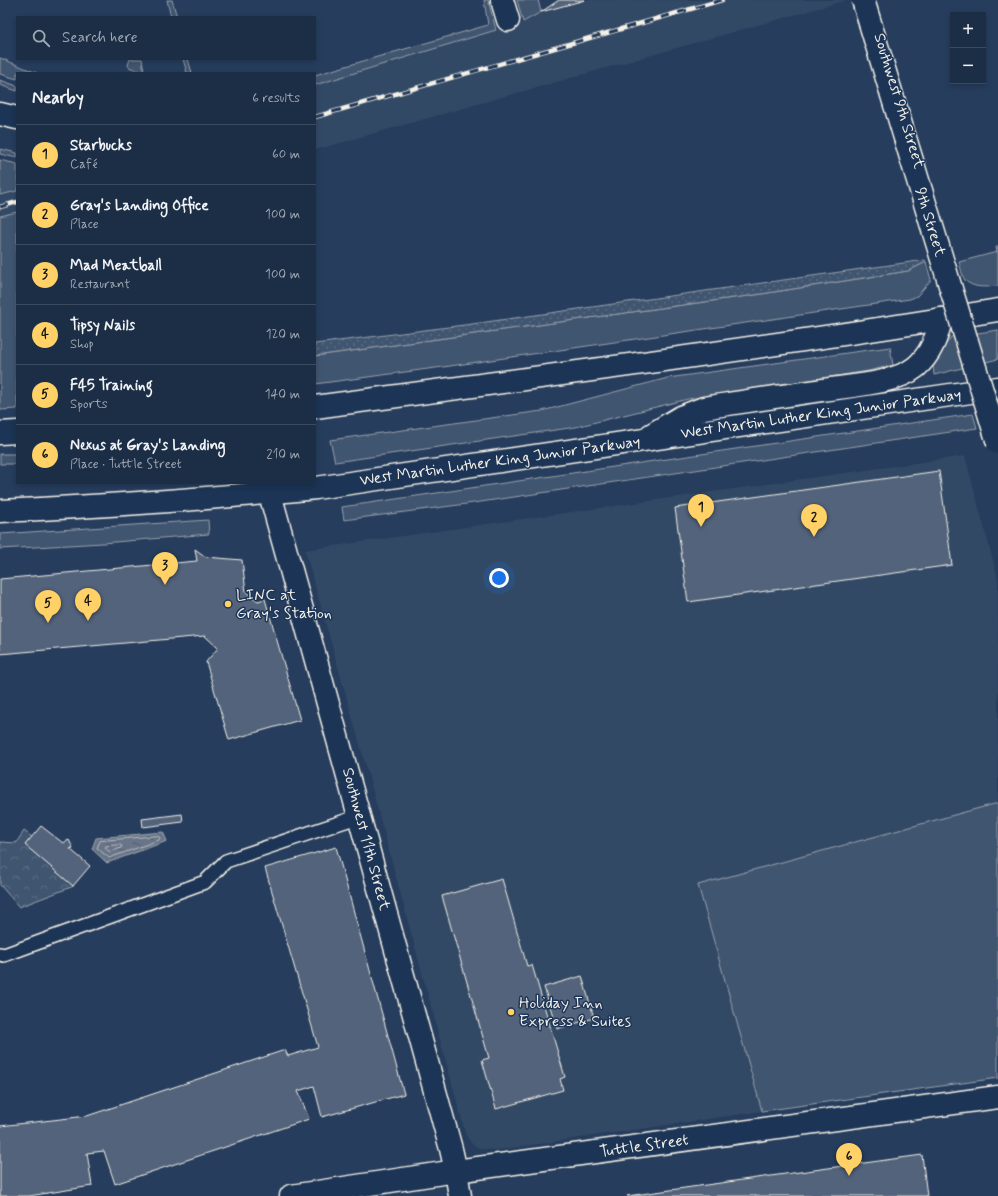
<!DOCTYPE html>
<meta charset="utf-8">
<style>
body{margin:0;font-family:Mynerve,sans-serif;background:#25364d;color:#f1f3f6}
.controls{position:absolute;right:12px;top:12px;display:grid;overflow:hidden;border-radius:0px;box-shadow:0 2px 6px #0003}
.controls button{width:36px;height:36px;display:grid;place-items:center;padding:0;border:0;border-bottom:1px solid #3a4a5f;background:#1c2e46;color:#f1f3f6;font:20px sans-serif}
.you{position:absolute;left:499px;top:578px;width:14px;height:14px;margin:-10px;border:3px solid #fff;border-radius:50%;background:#1a73e8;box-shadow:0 0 0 6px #1a73e833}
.badge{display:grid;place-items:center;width:26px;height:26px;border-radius:50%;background:#ffd166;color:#111;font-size:13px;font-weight:700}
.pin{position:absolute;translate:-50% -33px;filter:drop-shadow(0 1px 2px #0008)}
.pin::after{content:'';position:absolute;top:21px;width:14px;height:12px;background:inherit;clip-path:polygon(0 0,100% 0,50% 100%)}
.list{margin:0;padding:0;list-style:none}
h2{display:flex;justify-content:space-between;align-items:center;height:52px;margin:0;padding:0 16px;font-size:17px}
h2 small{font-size:13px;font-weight:400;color:#a0a8b3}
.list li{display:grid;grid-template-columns:26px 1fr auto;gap:12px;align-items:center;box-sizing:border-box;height:60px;padding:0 16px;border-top:1px solid #3a4a5f}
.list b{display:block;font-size:15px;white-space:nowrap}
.list p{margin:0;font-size:13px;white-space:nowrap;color:#a0a8b3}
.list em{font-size:13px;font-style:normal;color:#a0a8b3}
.icon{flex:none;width:22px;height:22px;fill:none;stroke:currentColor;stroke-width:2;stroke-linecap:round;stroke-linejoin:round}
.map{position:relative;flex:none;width:998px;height:1196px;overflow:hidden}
.search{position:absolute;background:#1c2e46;box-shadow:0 2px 6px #0003;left:16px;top:16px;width:300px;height:44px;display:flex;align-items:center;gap:10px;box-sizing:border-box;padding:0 14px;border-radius:0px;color:#a0a8b3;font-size:15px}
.panel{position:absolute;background:#1c2e46;box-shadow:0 2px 6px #0003;left:16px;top:72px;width:300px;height:412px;border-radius:0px}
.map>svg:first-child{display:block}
.built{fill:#334966}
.grass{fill:#40546f;stroke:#9aa2ac}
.forest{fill:url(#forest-crowns);stroke:#9aa2ac}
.garden{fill:url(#garden-dots);stroke:#9aa2ac}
.water{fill:url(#water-ripples);stroke:#9fa7ae}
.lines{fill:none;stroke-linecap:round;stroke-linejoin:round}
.shore{stroke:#bcbfc2;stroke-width:1}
.building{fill:#52647b;stroke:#f4f1e8}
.service-casing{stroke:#f4f1e8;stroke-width:16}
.minor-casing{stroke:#f4f1e8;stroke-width:25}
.tertiary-casing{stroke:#f4f1e8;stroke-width:25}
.primary-casing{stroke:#f4f1e8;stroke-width:25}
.service{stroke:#1d3557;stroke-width:13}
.minor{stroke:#1d3557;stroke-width:22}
.tertiary{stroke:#1d3557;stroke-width:22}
.primary{stroke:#1d3557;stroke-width:22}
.rail-casing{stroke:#f4f1e8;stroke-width:4.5}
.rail{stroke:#1d3557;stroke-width:3;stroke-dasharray:9;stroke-linecap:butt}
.secondary-bridge-casing{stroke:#f4f1e8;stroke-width:25;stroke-linecap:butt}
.secondary-bridge{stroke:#1d3557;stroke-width:22}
.poi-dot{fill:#ffd166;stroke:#1d3557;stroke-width:1.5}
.labels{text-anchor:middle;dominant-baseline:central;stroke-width:3;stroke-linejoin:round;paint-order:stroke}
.street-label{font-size:16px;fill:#f4f1e8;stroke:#1d3557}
.poi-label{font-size:16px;fill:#f4f1e8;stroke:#1d3557;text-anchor:start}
</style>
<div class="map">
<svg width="998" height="1196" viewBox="0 0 998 1196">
<defs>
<pattern id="forest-crowns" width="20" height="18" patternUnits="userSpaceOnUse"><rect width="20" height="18" fill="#40546f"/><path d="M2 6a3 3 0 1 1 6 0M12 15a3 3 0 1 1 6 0" fill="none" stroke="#5c6d84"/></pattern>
<pattern id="garden-dots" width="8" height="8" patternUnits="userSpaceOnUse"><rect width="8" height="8" fill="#40546f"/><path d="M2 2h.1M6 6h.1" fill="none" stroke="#5c6d84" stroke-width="1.8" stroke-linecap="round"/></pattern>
<pattern id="water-ripples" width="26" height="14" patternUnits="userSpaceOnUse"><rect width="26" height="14" fill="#677588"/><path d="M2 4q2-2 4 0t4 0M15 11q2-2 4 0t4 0" fill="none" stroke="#585e67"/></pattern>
</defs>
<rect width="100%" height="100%" fill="#263d5d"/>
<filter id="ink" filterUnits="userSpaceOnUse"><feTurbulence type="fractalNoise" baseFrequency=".025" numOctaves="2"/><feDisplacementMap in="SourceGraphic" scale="8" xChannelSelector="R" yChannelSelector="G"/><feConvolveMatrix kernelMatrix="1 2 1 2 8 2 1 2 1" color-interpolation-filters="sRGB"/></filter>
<g filter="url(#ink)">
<g class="built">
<polygon points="585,0 847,0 315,150 315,85 523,22 541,12"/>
<polygon points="17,191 17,212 0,216 0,195"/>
<polygon points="965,456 998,579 998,1078 762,1111 498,1150 484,1149 479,1148 471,1143 466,1135 364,759 305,550"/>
</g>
<g class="grass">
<polygon points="167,0 172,0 177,17 171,17"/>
<polygon points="484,0 488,0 496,30 315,85 315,75 488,25"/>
<polygon points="517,0 538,0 541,12 523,22"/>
<polygon points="0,58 37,73 17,73 17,79 0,74"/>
<polygon points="130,59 142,59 144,71 142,72 129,67 128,65"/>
<polygon points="183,59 188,59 192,73 187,73"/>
<polygon points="0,80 17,86 17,91 0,85"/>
<polygon points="0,149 17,153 17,158 0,154"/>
<polygon points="0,160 17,164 17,191 0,195"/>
<polygon points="17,212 17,409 0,410 0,216"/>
<path d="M996,247h2v39c-11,1 -25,3 -33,-6 -3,-4 -4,-12 -6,-18l38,-10z"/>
<polygon points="926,262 931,280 917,296 910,299 443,367 315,384 315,356 755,295 908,271"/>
<polygon points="998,330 998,359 934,375 933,364 951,337"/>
<polygon points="890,347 893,365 868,371 688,399 576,427 335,462 330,440 542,411 668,378"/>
<polygon points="973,414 977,428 474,503 344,520 342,507"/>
<rect x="0" y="454" width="17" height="10"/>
<polygon points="208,520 209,534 103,543 0,549 0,534"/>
<polygon points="998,803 998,1078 762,1111 698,885"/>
</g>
<polygon class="forest" points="24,831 32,837 25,845 74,886 19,907 0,885 0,842 16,843"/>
<polygon class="garden" points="925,260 926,262 908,271 755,295 315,356 315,344 472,324"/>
<polygon class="water" points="163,832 167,841 107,863 92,849 96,838"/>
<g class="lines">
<g class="shore">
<polygon points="158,836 160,838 159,840 109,858 97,848 100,841"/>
<polygon points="120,845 122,846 121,848 110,852 105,848 106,846"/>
</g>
</g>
<g class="building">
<polygon points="559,0 585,0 541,12"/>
<polygon points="939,471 952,565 688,602 675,508"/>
<polygon points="195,549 206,557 242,560 246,592 258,601 265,599 300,720 229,740 206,662 218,648 205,636 0,654 0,579 197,561"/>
<polygon points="182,814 183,822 143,827 142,819"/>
<polygon points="41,826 63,843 69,840 73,848 70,849 90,866 73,886 25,845"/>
<polygon points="336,847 404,1094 322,1117 314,1086 298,1091 309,1119 115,1184 104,1151 87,1153 92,1186 29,1196 0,1196 0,1126 87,1116 285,1050 288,1056 318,1047 265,868"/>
<polygon points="502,879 527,966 532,965 565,1077 560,1079 563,1090 496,1109 482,1060 489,1058 442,896"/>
<polygon points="582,976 594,1018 557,1029 544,987"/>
<polygon points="922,1155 927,1196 627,1196"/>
</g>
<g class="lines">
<g class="service-casing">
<polyline id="service" points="0,954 4,955 205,882 226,861 360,816"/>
</g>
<g class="minor-casing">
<g id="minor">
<polyline points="502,0 508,20"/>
<polyline points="291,1196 456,1171 460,1196"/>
</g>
</g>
<g class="tertiary-casing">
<g id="tertiary">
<polyline points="0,114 17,118"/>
<polyline points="267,483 451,1149 456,1171 998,1097"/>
</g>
</g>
<g class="primary-casing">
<g id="primary">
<path d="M315,407c228,-30 456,-60 683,-97"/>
<polyline points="0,433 17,432"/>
<path d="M651,435l30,-18 23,-9c39,-7 79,-12 118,-18 27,-4 73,-6 94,-23 15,-13 21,-30 25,-48"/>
<path d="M0,511c105,-5 211,-12 316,-23l682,-100"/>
</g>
</g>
<use href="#service" class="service"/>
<use href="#minor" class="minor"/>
<use href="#tertiary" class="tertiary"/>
<use href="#primary" class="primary"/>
<g class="rail-casing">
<g id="rail">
<polyline points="315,117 722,0"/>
<polyline points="0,207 17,202"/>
</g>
</g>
<use href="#rail" class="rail"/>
<g class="secondary-bridge-casing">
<polyline id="secondary-bridge" points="863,0 998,443"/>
</g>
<use href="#secondary-bridge" class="secondary-bridge"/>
</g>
</g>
<g class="poi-dot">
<circle cx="228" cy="604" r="4"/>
<circle cx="511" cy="1012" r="4"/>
</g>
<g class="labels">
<g class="street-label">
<text transform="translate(899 101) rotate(73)">Southwest 9th Street</text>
<text transform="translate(930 222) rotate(73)">9th Street</text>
<text transform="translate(821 414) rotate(-8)">West Martin Luther King Junior Parkway</text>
<text transform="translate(500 461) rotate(-8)">West Martin Luther King Junior Parkway</text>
<text transform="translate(366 839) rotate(75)">Southwest 11th Street</text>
<text transform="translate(644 1146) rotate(-8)">Tuttle Street</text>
</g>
<g class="poi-label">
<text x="236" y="595">LINC at<tspan x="236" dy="18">Gray's Station</tspan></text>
<text x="519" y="1003">Holiday Inn<tspan x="519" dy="18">Express &amp; Suites</tspan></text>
</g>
</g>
</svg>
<div class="controls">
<button>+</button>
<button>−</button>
</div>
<div class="you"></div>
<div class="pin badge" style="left:701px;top:527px">1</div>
<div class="pin badge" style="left:814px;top:537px">2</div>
<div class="pin badge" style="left:165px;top:585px">3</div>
<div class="pin badge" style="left:88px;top:621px">4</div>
<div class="pin badge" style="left:48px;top:623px">5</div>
<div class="pin badge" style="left:849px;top:1176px">6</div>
<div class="search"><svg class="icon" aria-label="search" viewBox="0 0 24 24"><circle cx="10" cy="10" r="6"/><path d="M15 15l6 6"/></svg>Search here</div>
<section class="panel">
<h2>Nearby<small>6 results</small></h2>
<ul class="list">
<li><span class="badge">1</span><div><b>Starbucks</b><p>Café</p></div><em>60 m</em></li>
<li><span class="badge">2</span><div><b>Gray's Landing Office</b><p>Place</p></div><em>100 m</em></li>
<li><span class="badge">3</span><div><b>Mad Meatball</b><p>Restaurant</p></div><em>100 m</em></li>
<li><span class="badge">4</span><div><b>Tipsy Nails</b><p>Shop</p></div><em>120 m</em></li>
<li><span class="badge">5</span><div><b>F45 Training</b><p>Sports</p></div><em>140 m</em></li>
<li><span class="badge">6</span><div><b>Nexus at Gray's Landing</b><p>Place · Tuttle Street</p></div><em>210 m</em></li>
</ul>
</section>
</div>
